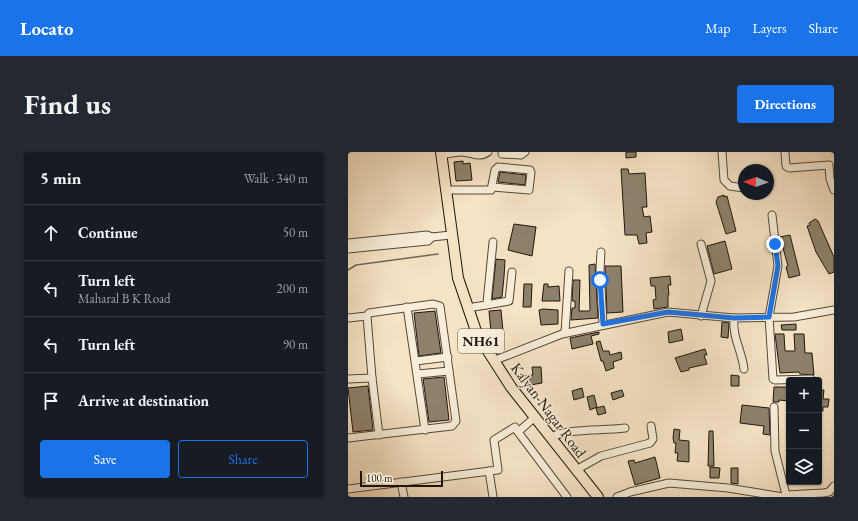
<!DOCTYPE html>
<meta charset="utf-8">
<style>
body{margin:0;font-family:"EB Garamond",serif;background:#242831;color:#f1f3f6}
.controls{position:absolute;right:12px;bottom:12px;display:grid;overflow:hidden;border-radius:4px;box-shadow:0 1px 3px #0004}
.controls button{width:36px;height:36px;display:grid;place-items:center;padding:0;border:0;border-bottom:1px solid #363941;background:#171b24;color:#f1f3f6;font:20px sans-serif}
.compass{position:absolute;left:390px;top:12px;width:36px;height:36px;border-radius:50%;background:#171b24;box-shadow:0 1px 3px #0004;rotate:271deg}
.scale{position:absolute;left:12px;bottom:10px;width:83px;box-sizing:border-box;padding-left:4px;border:2px solid #1f160c;border-top:0;font-size:11px;line-height:14px;white-space:nowrap;color:#1f160c;-webkit-text-stroke:3px #f8edd9;paint-order:stroke}
.stop{position:absolute;width:12px;height:12px;margin:-9px;border:3px solid #1a73e8;border-radius:50%;background:#fff}
.stop.end{background:#1a73e8;border-color:#fff;box-shadow:0 1px 4px #0008}
.list{margin:0;padding:0;list-style:none}
h2{display:flex;justify-content:space-between;align-items:center;height:52px;margin:0;padding:0 16px;font-size:17px}
h2 small{font-size:13px;font-weight:400;color:#9ea1a6}
.list li{display:grid;grid-template-columns:26px 1fr auto;gap:12px;align-items:center;box-sizing:border-box;height:56px;padding:0 16px;border-top:1px solid #363941}
.list b{display:block;font-size:15px;white-space:nowrap}
.list p{margin:0;font-size:13px;white-space:nowrap;color:#9ea1a6}
.list em{font-size:13px;font-style:normal;color:#9ea1a6}
.actions{display:flex;gap:8px;padding:12px 16px}
.actions a{flex:1;padding:9px 0;border:1px solid #1a73e8;border-radius:4px;text-align:center;font-size:14px;color:#1a73e8}
.actions .main{background:#1a73e8;color:#fff}
.icon{flex:none;width:22px;height:22px;fill:none;stroke:currentColor;stroke-width:2;stroke-linecap:round;stroke-linejoin:round}
.map{position:relative;flex:none;width:486px;height:345px;overflow:hidden;border-radius:4px}
header{display:flex;align-items:center;gap:24px;box-sizing:border-box;height:56px;padding:0 20px;background:#1a73e8;color:#fff}
header strong{font-size:19px}
nav{display:flex;gap:22px;margin-inline-start:auto;font-size:14px}
.intro{display:flex;align-items:center;justify-content:space-between;box-sizing:border-box;height:96px;padding:0 24px}
h1{margin:0;font-size:28px}
.button{padding:10px 18px;border-radius:4px;background:#1a73e8;color:#fff;font-size:14px;font-weight:700}
main{display:flex;gap:24px;padding:0 24px}
aside{flex:1;background:#171b24;border-radius:4px;box-shadow:0 1px 3px #0004}
.map>svg:first-child{display:block}
.lines{fill:none;stroke-linecap:round;stroke-linejoin:round}
.stream{stroke:#746755;stroke-width:1.5}
.building{fill:#8e816c;stroke:#1f160c}
.minor-casing{stroke:#54493a;stroke-width:9}
.highway-casing{stroke:#1f160c;stroke-width:12}
.minor{stroke:#f8edd9;stroke-width:7}
.highway{stroke:#f5e3c5;stroke-width:10}
.route{stroke:#1a73e8;stroke-width:5}
.labels{text-anchor:middle;dominant-baseline:central;stroke-width:3;stroke-linejoin:round;paint-order:stroke}
.shield{fill:#f8edd9;stroke:#60564a;stroke-width:1}
.shield-label{font-size:14px;font-weight:bold;fill:#1f160c}
.street-label{font-size:15px;fill:#1f160c;stroke:#f8edd9}
</style>
<header>
<strong>Locato</strong>
<nav><a>Map</a><a>Layers</a><a>Share</a></nav>
</header>
<div class="intro"><h1>Find us</h1><a class="button">Directions</a></div>
<main>
<aside>
<h2>5 min<small>Walk · 340 m</small></h2>
<ul class="list">
<li><svg class="icon" aria-label="ahead" viewBox="0 0 24 24"><path d="M12 20V5M6 11l6-6 6 6"/></svg><div><b>Continue</b></div><em>50 m</em></li>
<li><svg class="icon" aria-label="left" viewBox="0 0 24 24"><path d="M17 20v-9H6M10 6l-5 5 5 5"/></svg><div><b>Turn left</b><p>Maharal B K Road</p></div><em>200 m</em></li>
<li><svg class="icon" aria-label="left" viewBox="0 0 24 24"><path d="M17 20v-9H6M10 6l-5 5 5 5"/></svg><div><b>Turn left</b></div><em>90 m</em></li>
<li><svg class="icon" aria-label="arrive" viewBox="0 0 24 24"><path d="M6 21V4h12l-3 4 3 4H6"/></svg><div><b>Arrive at destination</b></div></li>
</ul>
<div class="actions"><a class="main">Save</a><a>Share</a></div>
</aside>
<div class="map">
<svg width="486" height="345" viewBox="0 0 486 345">
<rect width="100%" height="100%" fill="#f5e3c5"/>
<filter id="stains"><feTurbulence type="fractalNoise" baseFrequency=".005" numOctaves="4"/><feColorMatrix values="0 0 0 0 .2 0 0 0 0 .09 0 0 0 0 .02 0 0 0 .5 -.17"/></filter>
<radialGradient id="worn" r=".72"><stop offset=".6" stop-color="#630" stop-opacity="0"/><stop offset="1" stop-color="#630" stop-opacity=".3"/></radialGradient>
<g class="lines">
<polyline class="stream" points="0,118 8,113 90,102"/>
</g>
<g class="building">
<polygon points="278,0 288,0 288,5 278,6"/>
<polygon points="115,9 115,12 122,11 124,28 108,29 106,10"/>
<polygon points="273,17 280,17 281,22 297,21 299,55 294,55 296,65 302,64 304,80 298,81 299,91 291,92 289,83 277,83"/>
<polygon points="152,20 178,23 177,33 150,30"/>
<polygon points="376,43 376,45 379,44 388,79 378,82 368,50 370,45"/>
<polygon points="467,67 470,69 486,105 486,120 481,122 468,100 459,74 462,73 461,71"/>
<polygon points="166,72 188,75 184,104 160,98"/>
<polygon points="442,83 452,123 441,126 438,115 440,114 432,85"/>
<polygon points="377,89 384,117 366,122 359,94"/>
<polygon points="148,107 157,108 156,125 154,145 144,147"/>
<polygon points="247,112 250,166 223,168 224,156 227,156 227,149 224,149 225,128 232,128 231,159 241,159 242,158 241,113"/>
<polygon points="257,114 273,114 275,160 259,161"/>
<polygon points="322,124 323,133 320,133 321,143 320,143 320,155 306,157 305,148 308,147 307,134 303,134 302,126"/>
<polygon points="176,132 184,132 183,155 175,155"/>
<polygon points="196,132 200,132 200,135 211,134 212,149 194,149"/>
<polygon points="195,157 210,158 210,172 193,173 191,158"/>
<polygon points="153,158 155,179 143,180 141,159"/>
<polygon points="87,159 93,201 71,204 66,161"/>
<polygon points="374,170 381,171 380,186 373,185"/>
<polygon points="448,172 448,178 434,178 433,173"/>
<polygon points="333,177 335,188 321,191 320,180"/>
<polygon points="251,180 251,182 243,184 245,192 224,197 222,186"/>
<polygon points="427,182 436,182 437,199 447,199 446,182 456,182 457,201 464,201 466,223 452,222 451,220 432,221"/>
<polygon points="252,189 255,199 261,199 262,203 273,200 274,207 265,210 266,216 258,219 255,209 253,209 248,190"/>
<polygon points="357,197 359,203 356,203 359,212 341,216 341,218 333,220 327,206"/>
<polygon points="184,215 193,215 194,231 177,234 176,224 185,223"/>
<polygon points="383,223 391,224 391,234 383,234"/>
<polygon points="96,225 101,268 81,270 75,227"/>
<polygon points="20,234 25,278 5,280 0,236"/>
<polygon points="426,235 441,235 441,249 431,248 431,250 425,250"/>
<polygon points="234,236 236,245 226,248 224,239"/>
<polygon points="274,238 276,244 265,248 263,241"/>
<polygon points="471,238 476,238 475,247 481,247 480,255 475,255 475,259 471,259"/>
<polygon points="246,243 249,255 242,258 239,245"/>
<polygon points="394,253 421,256 422,283 415,282 416,274 392,271"/>
<polygon points="256,254 258,261 250,263 248,256"/>
<polygon points="326,277 332,278 331,288 341,289 341,310 329,309 330,301 327,301 328,291 326,291 325,286"/>
<polygon points="361,279 365,279 366,314 360,314"/>
<polygon points="307,305 312,326 287,333 280,309 286,308 287,311"/>
<polygon points="362,315 372,316 371,326 362,326"/>
<polygon points="383,316 390,316 390,332 383,331"/>
</g>
<g class="lines">
<g class="minor-casing">
<g id="minor">
<polyline points="374,0 376,28 382,34 396,36"/>
<polyline points="437,0 438,14 441,16 481,13 482,27 486,38"/>
<polyline points="154,2 173,3 177,0"/>
<path d="M94,3c6,-1 13,-3 19,-3 11,0 17,7 27,0"/>
<polyline points="97,38 143,38 147,18 150,15 182,18 183,20 181,38 145,35"/>
<polyline points="424,63 430,114 421,165 425,227 427,228 463,227"/>
<polyline points="0,91 79,83 84,85 103,83"/>
<polyline points="0,97 80,89 84,85"/>
<polyline points="253,100 252,118 255,172"/>
<polyline points="138,153 161,149 164,120"/>
<polyline points="59,155 77,278"/>
<polyline points="119,156 138,153 139,151 145,90"/>
<polyline points="353,164 363,129 353,92"/>
<polyline points="0,166 19,164"/>
<path d="M386,166c-2,19 8,33 10,51"/>
<polyline points="217,181 221,119"/>
<polyline points="68,209 100,205"/>
<polyline points="145,209 214,182 320,160 386,166 446,165 486,158"/>
<polyline points="70,222 101,219"/>
<polyline points="0,227 24,226 31,283"/>
<polyline points="426,255 427,299 438,343"/>
<polyline points="187,265 170,280 219,345"/>
<path d="M202,285c23,-9 50,-6 75,-9"/>
<polyline points="0,286 104,274 108,269 92,154 85,152 21,161 19,164 24,226"/>
<polyline points="228,318 253,304 302,291 305,287 303,274"/>
<polyline points="141,319 145,345"/>
<polyline points="53,330 56,345"/>
<polyline points="0,337 150,318 146,288 167,275 170,280"/>
<polyline points="269,345 282,340 321,331 380,336 435,345 438,343 475,341 481,340 486,334"/>
</g>
</g>
<g class="highway-casing">
<polyline id="highway" points="93,0 110,126 129,182 163,235 250,345"/>
</g>
<use href="#minor" class="minor"/>
<use href="#highway" class="highway"/>
</g>
<g class="lines">
<polyline class="route" points="252,128 255,172 320,160 386,166 421,165 430,114 427,92"/>
</g>
<g class="labels">
<rect class="shield" x="110" y="177" width="46" height="24" rx="3"/>
<g class="shield-label">
<text x="133" y="189">NH61</text>
</g>
<g class="street-label">
<text transform="translate(201 258) rotate(53)">Kalyan-Nagar Road</text>
</g>
</g>
<rect width="100%" height="100%" filter="url(#stains)"/>
<rect width="100%" height="100%" fill="url(#worn)"/>
</svg>
<div class="controls">
<button>+</button>
<button>−</button>
<button><svg class="icon" aria-label="layers" viewBox="0 0 24 24"><path d="M12 4l9 5-9 5-9-5zM3 14l9 5 9-5"/></svg></button>
</div>
<svg class="compass" viewBox="-18 -18 36 36"><path d="M0-13l5 13h-10z" fill="#e53935"/><path d="M0 13l5-13h-10z" fill="#9ea1a6"/></svg>
<div class="scale">100 m</div>
<div class="stop" style="left:252px;top:128px"></div>
<div class="stop end" style="left:427px;top:92px"></div>
</div>
</main>
